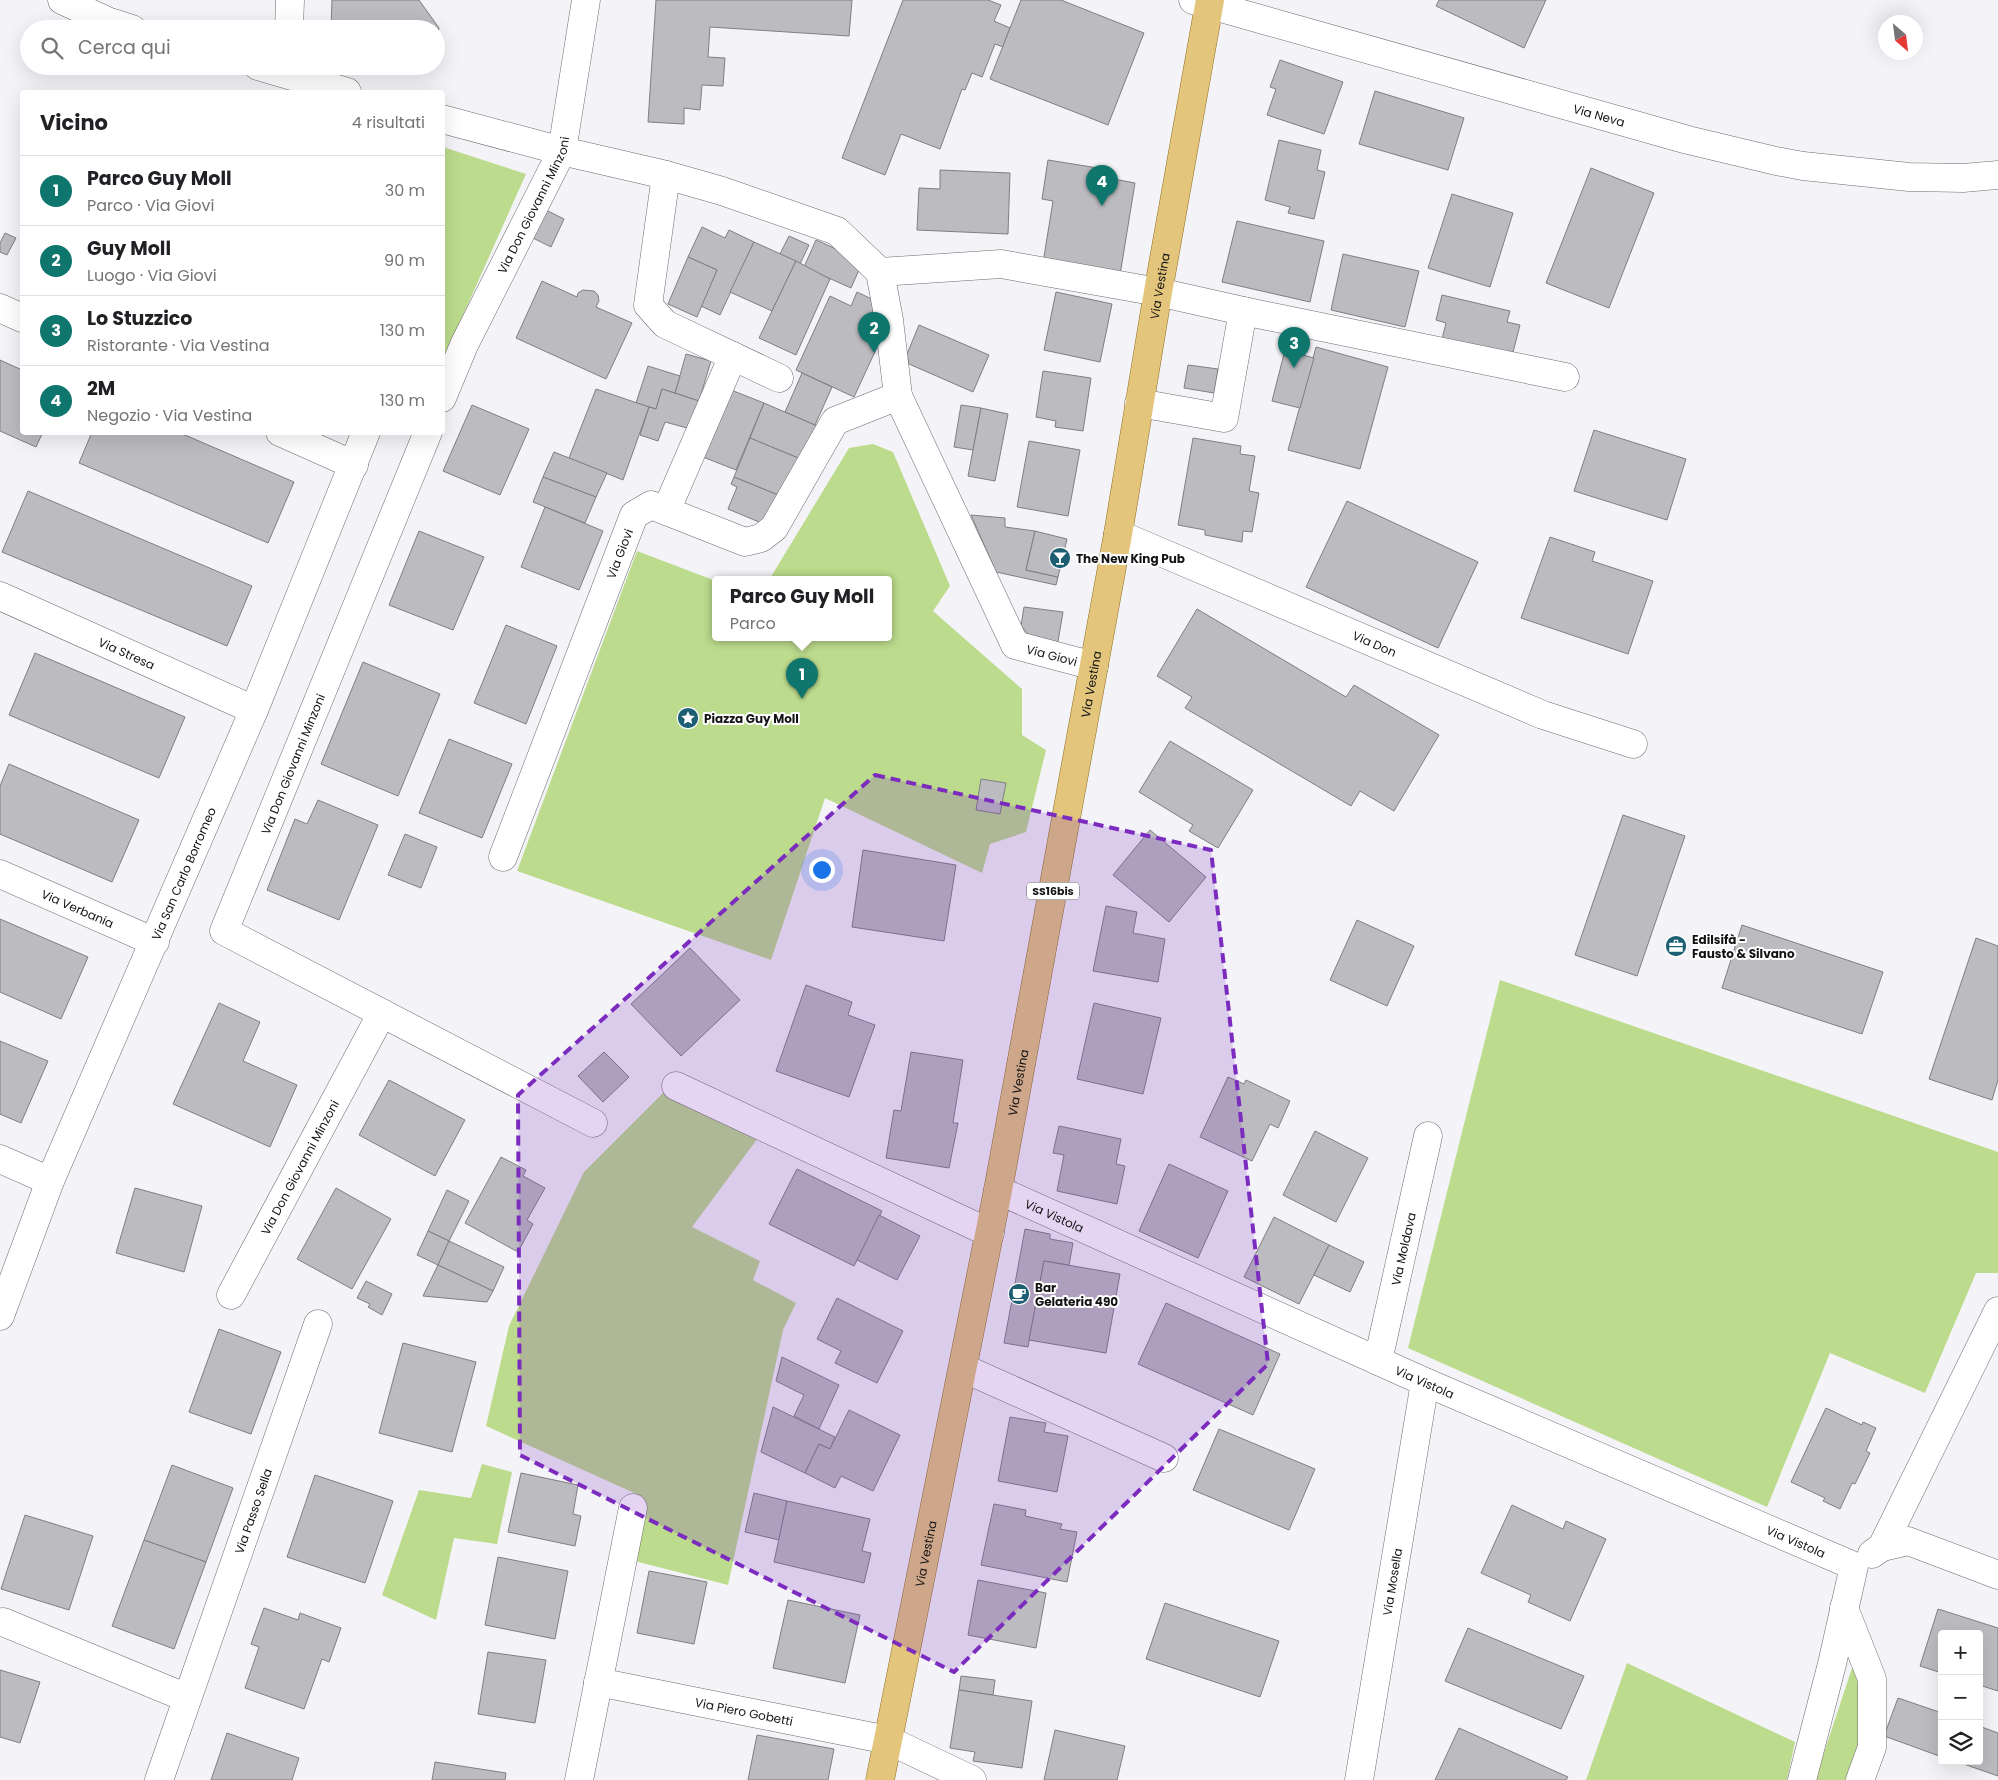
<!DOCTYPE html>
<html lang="it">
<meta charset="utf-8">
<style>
body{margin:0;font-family:Poppins,sans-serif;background:#f2f2f2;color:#202124}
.controls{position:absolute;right:15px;bottom:15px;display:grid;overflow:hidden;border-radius:5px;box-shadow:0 5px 20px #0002}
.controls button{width:45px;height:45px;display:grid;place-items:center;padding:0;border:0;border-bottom:1px solid #e0e0e0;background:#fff;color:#202124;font:25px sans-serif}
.compass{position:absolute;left:1878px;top:15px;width:45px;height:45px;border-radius:50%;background:#fff;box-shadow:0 5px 20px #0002;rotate:152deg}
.you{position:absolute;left:821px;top:869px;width:18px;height:18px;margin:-12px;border:4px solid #fff;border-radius:50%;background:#1a73e8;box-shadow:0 0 0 8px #1a73e833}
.badge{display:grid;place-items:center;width:32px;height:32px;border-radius:50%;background:#0f766e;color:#fff;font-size:16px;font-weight:700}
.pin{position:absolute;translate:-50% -41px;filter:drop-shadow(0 1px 2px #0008)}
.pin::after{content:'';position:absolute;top:26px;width:18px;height:15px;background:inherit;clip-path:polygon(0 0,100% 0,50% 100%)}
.popup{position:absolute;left:712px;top:576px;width:180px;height:65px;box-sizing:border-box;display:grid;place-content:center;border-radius:5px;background:#fff;filter:drop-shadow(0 1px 4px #0005);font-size:16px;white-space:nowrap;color:#757577}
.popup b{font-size:19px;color:#202124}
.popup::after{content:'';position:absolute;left:50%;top:100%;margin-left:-10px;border:10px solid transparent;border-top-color:#fff}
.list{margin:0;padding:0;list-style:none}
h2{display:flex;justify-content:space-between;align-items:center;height:65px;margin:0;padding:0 20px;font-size:21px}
h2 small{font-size:16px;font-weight:400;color:#757577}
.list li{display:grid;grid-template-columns:32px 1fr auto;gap:15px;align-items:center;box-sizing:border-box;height:70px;padding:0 20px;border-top:1px solid #e0e0e0}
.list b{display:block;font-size:19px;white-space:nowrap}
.list p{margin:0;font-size:16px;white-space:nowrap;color:#757577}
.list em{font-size:16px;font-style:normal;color:#757577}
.icon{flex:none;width:28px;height:28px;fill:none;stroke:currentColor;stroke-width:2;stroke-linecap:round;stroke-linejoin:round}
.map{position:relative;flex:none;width:1998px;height:1780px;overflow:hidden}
.search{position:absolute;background:#fff;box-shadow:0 5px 20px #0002;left:20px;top:20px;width:425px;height:55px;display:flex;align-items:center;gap:12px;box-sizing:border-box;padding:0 18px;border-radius:28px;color:#757577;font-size:19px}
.panel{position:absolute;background:#fff;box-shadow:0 5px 20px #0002;left:20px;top:90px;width:425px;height:345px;border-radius:5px}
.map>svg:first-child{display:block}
.green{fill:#bcdb8c}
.building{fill:#bcbcc0;stroke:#7f7f83}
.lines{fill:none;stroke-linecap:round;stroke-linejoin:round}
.minor-casing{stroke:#6c6b6f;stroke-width:29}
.major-casing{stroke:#8e6e1e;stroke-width:29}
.minor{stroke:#fff;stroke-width:28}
.major{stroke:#e3c57c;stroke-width:28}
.marked{fill:#7b2cbf;fill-opacity:0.2;stroke:#7b2cbf;stroke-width:4;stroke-dasharray:10 6;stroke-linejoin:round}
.labels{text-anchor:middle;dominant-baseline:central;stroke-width:4;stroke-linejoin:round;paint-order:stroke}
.shield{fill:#fff;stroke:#5a5a5a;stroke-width:1}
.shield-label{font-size:11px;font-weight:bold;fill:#131314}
.street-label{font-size:12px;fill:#131314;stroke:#fff}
.poi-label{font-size:12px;font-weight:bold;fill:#131314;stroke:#fff;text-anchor:start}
</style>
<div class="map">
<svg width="1998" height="1780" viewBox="0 0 1998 1780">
<rect width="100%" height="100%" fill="#f4f4f8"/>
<g class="green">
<polygon points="443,147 526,174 443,360"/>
<polygon points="873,444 893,452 950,586 933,611 1022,689 1022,735 1046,750 1026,832 990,844 982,873 825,798 771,960 517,871 637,551 716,581 716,638 888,638 888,580 769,580 849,448"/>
<polygon points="1500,980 1998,1152 1998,1273 1976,1273 1925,1393 1830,1353 1767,1507 1408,1348"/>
<polygon points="665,1091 758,1138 692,1227 760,1261 753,1280 796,1303 783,1330 728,1585 627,1559 643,1497 486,1426 509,1326 584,1172"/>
<polygon points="482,1464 512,1472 497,1544 454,1538 436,1620 382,1595 419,1490 471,1498"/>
<polygon points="1855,1659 1867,1694 1857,1754 1848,1780 1815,1780"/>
<polygon points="1627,1663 1795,1742 1787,1780 1586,1780"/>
</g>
<g class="building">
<polygon points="332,0 419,0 439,28 436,44 436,29 331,29"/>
<polygon points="656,0 852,0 849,36 710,27 708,57 725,58 723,86 702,85 700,110 684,108 684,124 648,122"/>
<polygon points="903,0 988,0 1001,5 994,21 1010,28 1003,47 995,44 982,77 972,73 965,90 962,89 940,149 901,134 885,175 842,158"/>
<polygon points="1021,0 1061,0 1144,33 1108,125 990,79"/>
<polygon points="1439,0 1546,0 1524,48 1436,6"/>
<polygon points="1280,60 1343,82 1324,134 1267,115 1276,89 1270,87"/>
<polygon points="1375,91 1464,118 1448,170 1359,144"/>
<polygon points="1279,140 1321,150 1317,170 1325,172 1314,219 1288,213 1290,207 1265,200"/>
<polygon points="1048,160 1104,169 1103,177 1135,183 1120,275 1043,263 1053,201 1042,199"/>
<polygon points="1591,168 1654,193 1609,308 1546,283"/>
<polygon points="940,170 1010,173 1008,234 917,230 919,188 940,189"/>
<polygon points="1452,194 1513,213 1490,287 1428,268"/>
<polygon points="546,210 564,219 551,247 533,238"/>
<polygon points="1237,221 1324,241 1310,302 1222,282"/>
<polygon points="702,227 725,238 729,230 754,242 720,315 701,306 717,270 688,257"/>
<polygon points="5,233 16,238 7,255 0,252 0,243"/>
<polygon points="789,236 809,245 800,264 780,254"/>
<polygon points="816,240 863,261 851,288 804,267"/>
<polygon points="754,242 796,261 772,311 730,292"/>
<polygon points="1343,254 1419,271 1405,327 1331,310"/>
<polygon points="688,257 717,270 697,317 668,304"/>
<polygon points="796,261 830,279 796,355 759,338"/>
<polygon points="542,281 577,297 578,293 583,290 594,291 598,295 599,301 596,307 632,323 606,379 516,338"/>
<polygon points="857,292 878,302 869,320 886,328 854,397 796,370 830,296 851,306"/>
<polygon points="1056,292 1112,304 1100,362 1044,350"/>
<polygon points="1442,295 1510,311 1507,322 1520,325 1511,360 1441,343 1446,323 1436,320"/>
<polygon points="919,325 989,355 973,392 909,364 907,354"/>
<polygon points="1316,347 1388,367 1360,469 1288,450"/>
<polygon points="1285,350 1314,358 1300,408 1272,401"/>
<polygon points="686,354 711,361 699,401 675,393"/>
<polygon points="0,360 22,370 22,432 43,432 36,447 0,431"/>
<polygon points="1188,365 1218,369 1214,393 1184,388"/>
<polygon points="648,366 680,376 675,393 662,389 656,409 636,403"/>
<polygon points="1043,371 1091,378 1083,431 1055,427 1056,421 1036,417"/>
<polygon points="802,373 832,387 815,425 785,412"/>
<polygon points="596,389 649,407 623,480 569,458"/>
<polygon points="662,389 699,401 691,429 665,422 658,441 640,435 649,407 656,409"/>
<polygon points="731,390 764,403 736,470 703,457"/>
<polygon points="764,403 817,426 803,460 750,438"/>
<polygon points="472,405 529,429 500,495 443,471"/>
<polygon points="961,405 981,408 973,450 954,447"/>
<polygon points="981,408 1008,414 995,481 968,476"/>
<polygon points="1594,430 1686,459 1667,520 1574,491"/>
<polygon points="92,432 178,432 294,482 268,543 79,463"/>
<polygon points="750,438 803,460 783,497 734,477"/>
<polygon points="1193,438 1241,446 1240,454 1255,456 1249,491 1259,493 1252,532 1243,531 1242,542 1205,535 1205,530 1178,525"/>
<polygon points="1029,441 1080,450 1068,516 1017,507"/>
<polygon points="554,452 607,473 596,497 543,477"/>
<polygon points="543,477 596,497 585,523 533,502"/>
<polygon points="734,477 783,497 771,527 728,509 737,487 731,484"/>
<polygon points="28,491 252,586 227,646 2,552"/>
<polygon points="1347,501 1478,562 1438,648 1306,587"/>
<polygon points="545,507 603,531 579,590 521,567"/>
<polygon points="971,515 1005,518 1005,527 1035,531 1026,570 1058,577 1056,585 996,572"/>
<polygon points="419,531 484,557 453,630 389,605"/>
<polygon points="1035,531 1067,539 1058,577 1026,570"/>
<polygon points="1550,537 1595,552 1592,561 1653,581 1628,654 1521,618"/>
<polygon points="1024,607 1063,612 1057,647 1037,644 1021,626"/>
<polygon points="1197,609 1346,697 1354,685 1439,735 1394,811 1360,791 1351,806 1185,708 1192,697 1157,676"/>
<polygon points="506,625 557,646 526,724 474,703"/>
<polygon points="35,653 185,717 159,778 9,715"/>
<polygon points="363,662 440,694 398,796 321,764"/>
<polygon points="449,739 512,764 482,838 419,813"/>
<polygon points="1170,741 1253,790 1218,848 1189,831 1193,825 1139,792"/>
<polygon points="9,764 139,820 112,882 0,834 0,786"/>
<polygon points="981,779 1006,783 1000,814 976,810"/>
<polygon points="318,800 378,825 339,920 267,890 295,819 307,824"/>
<polygon points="1623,815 1685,836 1637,976 1575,955"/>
<polygon points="1150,830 1206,877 1169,922 1113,875"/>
<polygon points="405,834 437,847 421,888 388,875"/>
<polygon points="863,850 956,865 944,941 852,927"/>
<polygon points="1106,906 1137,912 1133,933 1165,939 1158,982 1093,971"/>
<polygon points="0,919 88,957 61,1019 0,992"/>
<polygon points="1357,920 1414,946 1387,1006 1330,980"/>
<polygon points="1742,925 1883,972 1862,1034 1722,988"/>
<polygon points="1976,938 1998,946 1998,1080 1992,1100 1929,1079"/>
<polygon points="690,948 740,1000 681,1056 631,1004"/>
<polygon points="806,985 852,1002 848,1015 875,1025 849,1097 776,1071"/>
<polygon points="219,1003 260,1022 243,1061 297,1085 270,1147 173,1104"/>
<polygon points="1094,1003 1161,1018 1143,1094 1077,1079"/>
<polygon points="0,1041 48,1061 21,1123 0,1114"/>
<polygon points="604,1052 629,1077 603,1102 578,1076"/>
<polygon points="911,1052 963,1060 953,1123 958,1123 949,1168 886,1158 894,1110 901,1111"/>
<polygon points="1228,1077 1244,1084 1246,1080 1290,1101 1278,1128 1270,1124 1252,1161 1200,1137"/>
<polygon points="389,1080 465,1120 435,1176 359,1135"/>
<polygon points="1059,1126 1121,1139 1116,1164 1125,1166 1117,1204 1057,1191 1064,1155 1053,1153"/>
<polygon points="1315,1131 1368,1158 1336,1222 1283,1195"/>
<polygon points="501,1157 526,1170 523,1176 545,1188 527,1220 533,1224 518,1252 465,1223"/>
<polygon points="1169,1164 1228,1191 1198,1258 1139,1231"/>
<polygon points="797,1169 882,1211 854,1266 769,1224"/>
<polygon points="135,1188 202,1206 184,1272 116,1253"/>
<polygon points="336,1188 391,1219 352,1289 297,1259"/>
<polygon points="447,1190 469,1201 449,1241 428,1231"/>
<polygon points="879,1215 920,1236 897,1280 857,1260"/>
<polygon points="1274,1217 1329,1245 1299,1304 1244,1277"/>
<polygon points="1025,1229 1050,1234 1050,1239 1073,1243 1069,1265 1044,1261 1028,1347 1004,1343"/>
<polygon points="428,1231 449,1241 438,1265 417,1255"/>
<polygon points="449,1241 504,1267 493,1291 438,1265"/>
<polygon points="1329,1245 1364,1262 1350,1292 1314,1275"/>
<polygon points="1044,1261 1120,1274 1106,1353 1029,1340"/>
<polygon points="438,1265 493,1291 487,1302 423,1296"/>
<polygon points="366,1281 392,1294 382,1315 368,1307 370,1304 357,1298"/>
<polygon points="837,1298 903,1331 877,1383 835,1363 841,1351 817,1339"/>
<polygon points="1166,1303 1280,1354 1253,1415 1138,1364"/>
<polygon points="219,1329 281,1352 251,1434 189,1412"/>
<polygon points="403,1343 476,1362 452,1452 379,1433"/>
<polygon points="782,1357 839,1385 819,1429 794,1416 804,1395 776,1381"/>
<polygon points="773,1407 835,1437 830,1449 819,1444 805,1473 761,1452"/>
<polygon points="1826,1408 1862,1425 1863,1422 1876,1428 1866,1451 1870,1453 1855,1484 1852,1483 1840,1509 1823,1501 1825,1498 1791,1482"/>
<polygon points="849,1410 900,1435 873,1491 841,1476 835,1488 805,1473 819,1444 830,1449"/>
<polygon points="1010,1417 1046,1423 1044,1432 1068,1436 1057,1492 998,1481"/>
<polygon points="1219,1429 1315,1469 1289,1530 1193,1490"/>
<polygon points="172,1465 233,1488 206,1562 144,1540"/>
<polygon points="521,1473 578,1485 573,1514 581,1516 575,1546 508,1532"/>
<polygon points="315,1475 393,1501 365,1583 287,1557"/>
<polygon points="754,1493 787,1501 779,1540 745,1532"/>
<polygon points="787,1501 870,1519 862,1551 871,1553 864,1583 774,1562"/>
<polygon points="994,1504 1026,1510 1025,1516 1062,1524 1060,1529 1077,1532 1067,1582 981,1565"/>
<polygon points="1512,1505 1563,1529 1566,1521 1606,1539 1570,1621 1528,1602 1531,1595 1481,1573"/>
<polygon points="25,1515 93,1536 69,1610 1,1589"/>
<polygon points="144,1540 206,1562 174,1649 112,1626"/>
<polygon points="498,1557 568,1571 555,1639 485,1625"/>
<polygon points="649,1571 707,1582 694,1644 637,1633"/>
<polygon points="978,1580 1046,1593 1036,1648 968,1635"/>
<polygon points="788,1600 860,1615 845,1683 773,1668"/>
<polygon points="1165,1603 1279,1641 1260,1697 1146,1659"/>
<polygon points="264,1608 298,1620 300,1613 341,1628 329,1662 322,1659 304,1709 245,1688 259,1647 251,1644"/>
<polygon points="1938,1609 1998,1628 1998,1691 1979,1685 1979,1634 1942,1634 1942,1673 1920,1666"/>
<polygon points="1468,1628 1584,1676 1561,1729 1445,1681"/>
<polygon points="488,1652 546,1660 535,1723 478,1714"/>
<polygon points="0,1670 40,1682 20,1743 0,1737"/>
<polygon points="961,1676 995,1680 993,1695 959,1690"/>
<polygon points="959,1690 1032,1701 1022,1768 973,1761 975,1752 950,1748"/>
<polygon points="1898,1698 1942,1713 1942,1757 1884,1736"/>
<polygon points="1979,1726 1998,1733 1998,1776 1955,1761 1979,1761"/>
<polygon points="1459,1728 1568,1777 1566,1780 1435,1780"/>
<polygon points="1055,1730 1125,1746 1117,1780 1044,1780"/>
<polygon points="227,1733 299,1758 292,1780 211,1780"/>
<polygon points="757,1735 834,1749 828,1780 748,1780"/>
<polygon points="435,1762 506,1773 505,1780 432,1780"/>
</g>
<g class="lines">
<g class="minor-casing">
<g id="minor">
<polyline points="62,0 107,21 132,29"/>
<path id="s1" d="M1193,0l495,140 88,21 27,5 106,11 54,1 35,-3"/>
<polyline points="289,29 290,0"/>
<polyline points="258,66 347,92"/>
<path id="s2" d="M442,119l120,32 104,24 56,16 115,40 43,41 9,48 9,76 117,249 79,21"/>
<polyline points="666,175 648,305 665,324 779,378"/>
<polyline points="880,272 1001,264 1158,292 1243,311 1565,377"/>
<polyline points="0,308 22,318"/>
<path id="s3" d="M442,398l22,-53 98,-194 24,-151"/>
<polyline points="1139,403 1224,418 1243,311"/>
<polyline points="280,432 354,465"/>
<polyline points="428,432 224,931 593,1123"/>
<polyline points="666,511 733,356"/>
<path id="s4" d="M1118,534l425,181 90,29"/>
<path id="s5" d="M0,596l254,114"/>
<path id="s6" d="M503,857l131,-342 17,-10 94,37 16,-4 13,-10 61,-107 63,-25"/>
<path id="s7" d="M0,874l155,68"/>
<polyline points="676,1086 990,1233"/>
<polyline points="0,1159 50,1181"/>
<path id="s8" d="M998,1190l427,192 429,184 -22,98 -30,116"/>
<path id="s9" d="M231,1295l151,-282"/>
<path id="s10" d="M0,1316l50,-135 204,-471 112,-278"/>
<path id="s11" d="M1378,1361l50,-225"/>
<polyline points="963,1368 1164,1458"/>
<polyline points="1882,1547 1998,1311"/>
<polyline points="1872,1554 1882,1547 1908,1541 1998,1575"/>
<polyline points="1844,1608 1872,1679 1872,1747 1860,1780"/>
<polyline points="3,1622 187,1698"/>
<path id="s12" d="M598,1682l290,58 84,40"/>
<path id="s13" d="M159,1780l159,-456"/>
<polyline points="579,1780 633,1508"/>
<path id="s14" d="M1359,1780l66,-398"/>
</g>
</g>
<g class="major-casing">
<g id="major">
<path id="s15" d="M880,1780l118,-590 120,-656 40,-242 52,-292"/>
</g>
</g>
<use href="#minor" class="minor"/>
<use href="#major" class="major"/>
</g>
<path class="marked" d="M875,775l336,75 57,514 -314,308 -434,-217 -2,-360z"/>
<defs>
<g id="bar-disc" transform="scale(1.125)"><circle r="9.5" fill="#1d5e73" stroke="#fff"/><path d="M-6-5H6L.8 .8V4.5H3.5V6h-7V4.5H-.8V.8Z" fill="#fff"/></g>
<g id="sight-disc" transform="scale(1.125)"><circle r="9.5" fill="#1d5e73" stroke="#fff"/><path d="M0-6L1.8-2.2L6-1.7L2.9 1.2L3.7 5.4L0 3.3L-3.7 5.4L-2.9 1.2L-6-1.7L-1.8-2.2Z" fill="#fff"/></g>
<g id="office-disc" transform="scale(1.125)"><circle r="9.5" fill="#1d5e73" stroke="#fff"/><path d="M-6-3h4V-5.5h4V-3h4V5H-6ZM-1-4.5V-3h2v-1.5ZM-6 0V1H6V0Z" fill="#fff"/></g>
<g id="cafe-disc" transform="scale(1.125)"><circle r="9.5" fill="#1d5e73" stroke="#fff"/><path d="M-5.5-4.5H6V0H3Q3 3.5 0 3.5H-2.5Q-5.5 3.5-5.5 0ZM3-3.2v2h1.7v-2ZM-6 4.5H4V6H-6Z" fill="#fff"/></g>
</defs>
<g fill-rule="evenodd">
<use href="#bar-disc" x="1060" y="558"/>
<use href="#sight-disc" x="688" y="718"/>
<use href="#office-disc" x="1676" y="946"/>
<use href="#cafe-disc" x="1019" y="1294"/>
</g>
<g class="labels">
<rect class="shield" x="1027" y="882.5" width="52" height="17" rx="4"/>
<g class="shield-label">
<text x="1053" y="891">SS16bis</text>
</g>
<g class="street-label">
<text stroke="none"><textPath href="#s1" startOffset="422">Via Neva</textPath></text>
<text stroke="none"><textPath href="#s3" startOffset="214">Via Don Giovanni Minzoni</textPath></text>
<text stroke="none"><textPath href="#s15" startOffset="1520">Via Vestina</textPath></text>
<text stroke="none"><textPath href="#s6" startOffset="325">Via Giovi</textPath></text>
<text stroke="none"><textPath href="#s4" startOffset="279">Via Don</textPath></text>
<text stroke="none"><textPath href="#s5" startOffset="139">Via Stresa</textPath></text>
<text stroke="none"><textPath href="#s2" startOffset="909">Via Giovi</textPath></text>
<text stroke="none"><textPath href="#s15" startOffset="1116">Via Vestina</textPath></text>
<text transform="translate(293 764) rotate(-68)">Via Don Giovanni Minzoni</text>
<text stroke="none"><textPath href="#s10" startOffset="479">Via San Carlo Borromeo</textPath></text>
<text stroke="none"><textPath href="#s7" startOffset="85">Via Verbania</textPath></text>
<text stroke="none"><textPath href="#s15" startOffset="711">Via Vestina</textPath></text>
<text stroke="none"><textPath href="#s9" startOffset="145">Via Don Giovanni Minzoni</textPath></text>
<text stroke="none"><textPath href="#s8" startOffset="62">Via Vistola</textPath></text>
<text stroke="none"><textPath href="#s11" startOffset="115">Via Moldava</textPath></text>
<text stroke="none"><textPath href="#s8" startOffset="468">Via Vistola</textPath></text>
<text stroke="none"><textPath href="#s13" startOffset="285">Via Passo Sella</textPath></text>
<text stroke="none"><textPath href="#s8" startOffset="872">Via Vistola</textPath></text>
<text stroke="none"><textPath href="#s15" startOffset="231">Via Vestina</textPath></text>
<text stroke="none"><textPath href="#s14" startOffset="201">Via Mosella</textPath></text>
<text stroke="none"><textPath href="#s12" startOffset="149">Via Piero Gobetti</textPath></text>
</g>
<g class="poi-label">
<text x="1076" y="558">The New King Pub</text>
<text x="704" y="718">Piazza Guy Moll</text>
<text x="1692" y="939">Edilsifà -<tspan x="1692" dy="14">Fausto &amp; Silvano</tspan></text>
<text x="1035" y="1287">Bar<tspan x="1035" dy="14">Gelateria 490</tspan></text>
</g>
</g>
</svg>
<div class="controls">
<button>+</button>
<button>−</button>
<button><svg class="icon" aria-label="layers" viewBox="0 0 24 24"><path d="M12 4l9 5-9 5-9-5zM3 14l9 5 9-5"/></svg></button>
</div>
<svg class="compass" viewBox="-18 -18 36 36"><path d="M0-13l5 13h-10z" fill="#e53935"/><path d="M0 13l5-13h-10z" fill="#757577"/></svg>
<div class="you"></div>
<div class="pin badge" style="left:802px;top:699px">1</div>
<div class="popup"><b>Parco Guy Moll</b>Parco</div>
<div class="pin badge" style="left:874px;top:353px">2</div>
<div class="pin badge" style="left:1294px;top:368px">3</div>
<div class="pin badge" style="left:1102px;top:206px">4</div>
<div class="search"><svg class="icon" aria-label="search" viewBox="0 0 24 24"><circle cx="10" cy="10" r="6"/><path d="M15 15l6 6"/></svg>Cerca qui</div>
<section class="panel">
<h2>Vicino<small>4 risultati</small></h2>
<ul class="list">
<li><span class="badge">1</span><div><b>Parco Guy Moll</b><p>Parco · Via Giovi</p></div><em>30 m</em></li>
<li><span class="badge">2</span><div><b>Guy Moll</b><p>Luogo · Via Giovi</p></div><em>90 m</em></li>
<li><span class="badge">3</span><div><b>Lo Stuzzico</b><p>Ristorante · Via Vestina</p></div><em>130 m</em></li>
<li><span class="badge">4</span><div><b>2M</b><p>Negozio · Via Vestina</p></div><em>130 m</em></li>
</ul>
</section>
</div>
